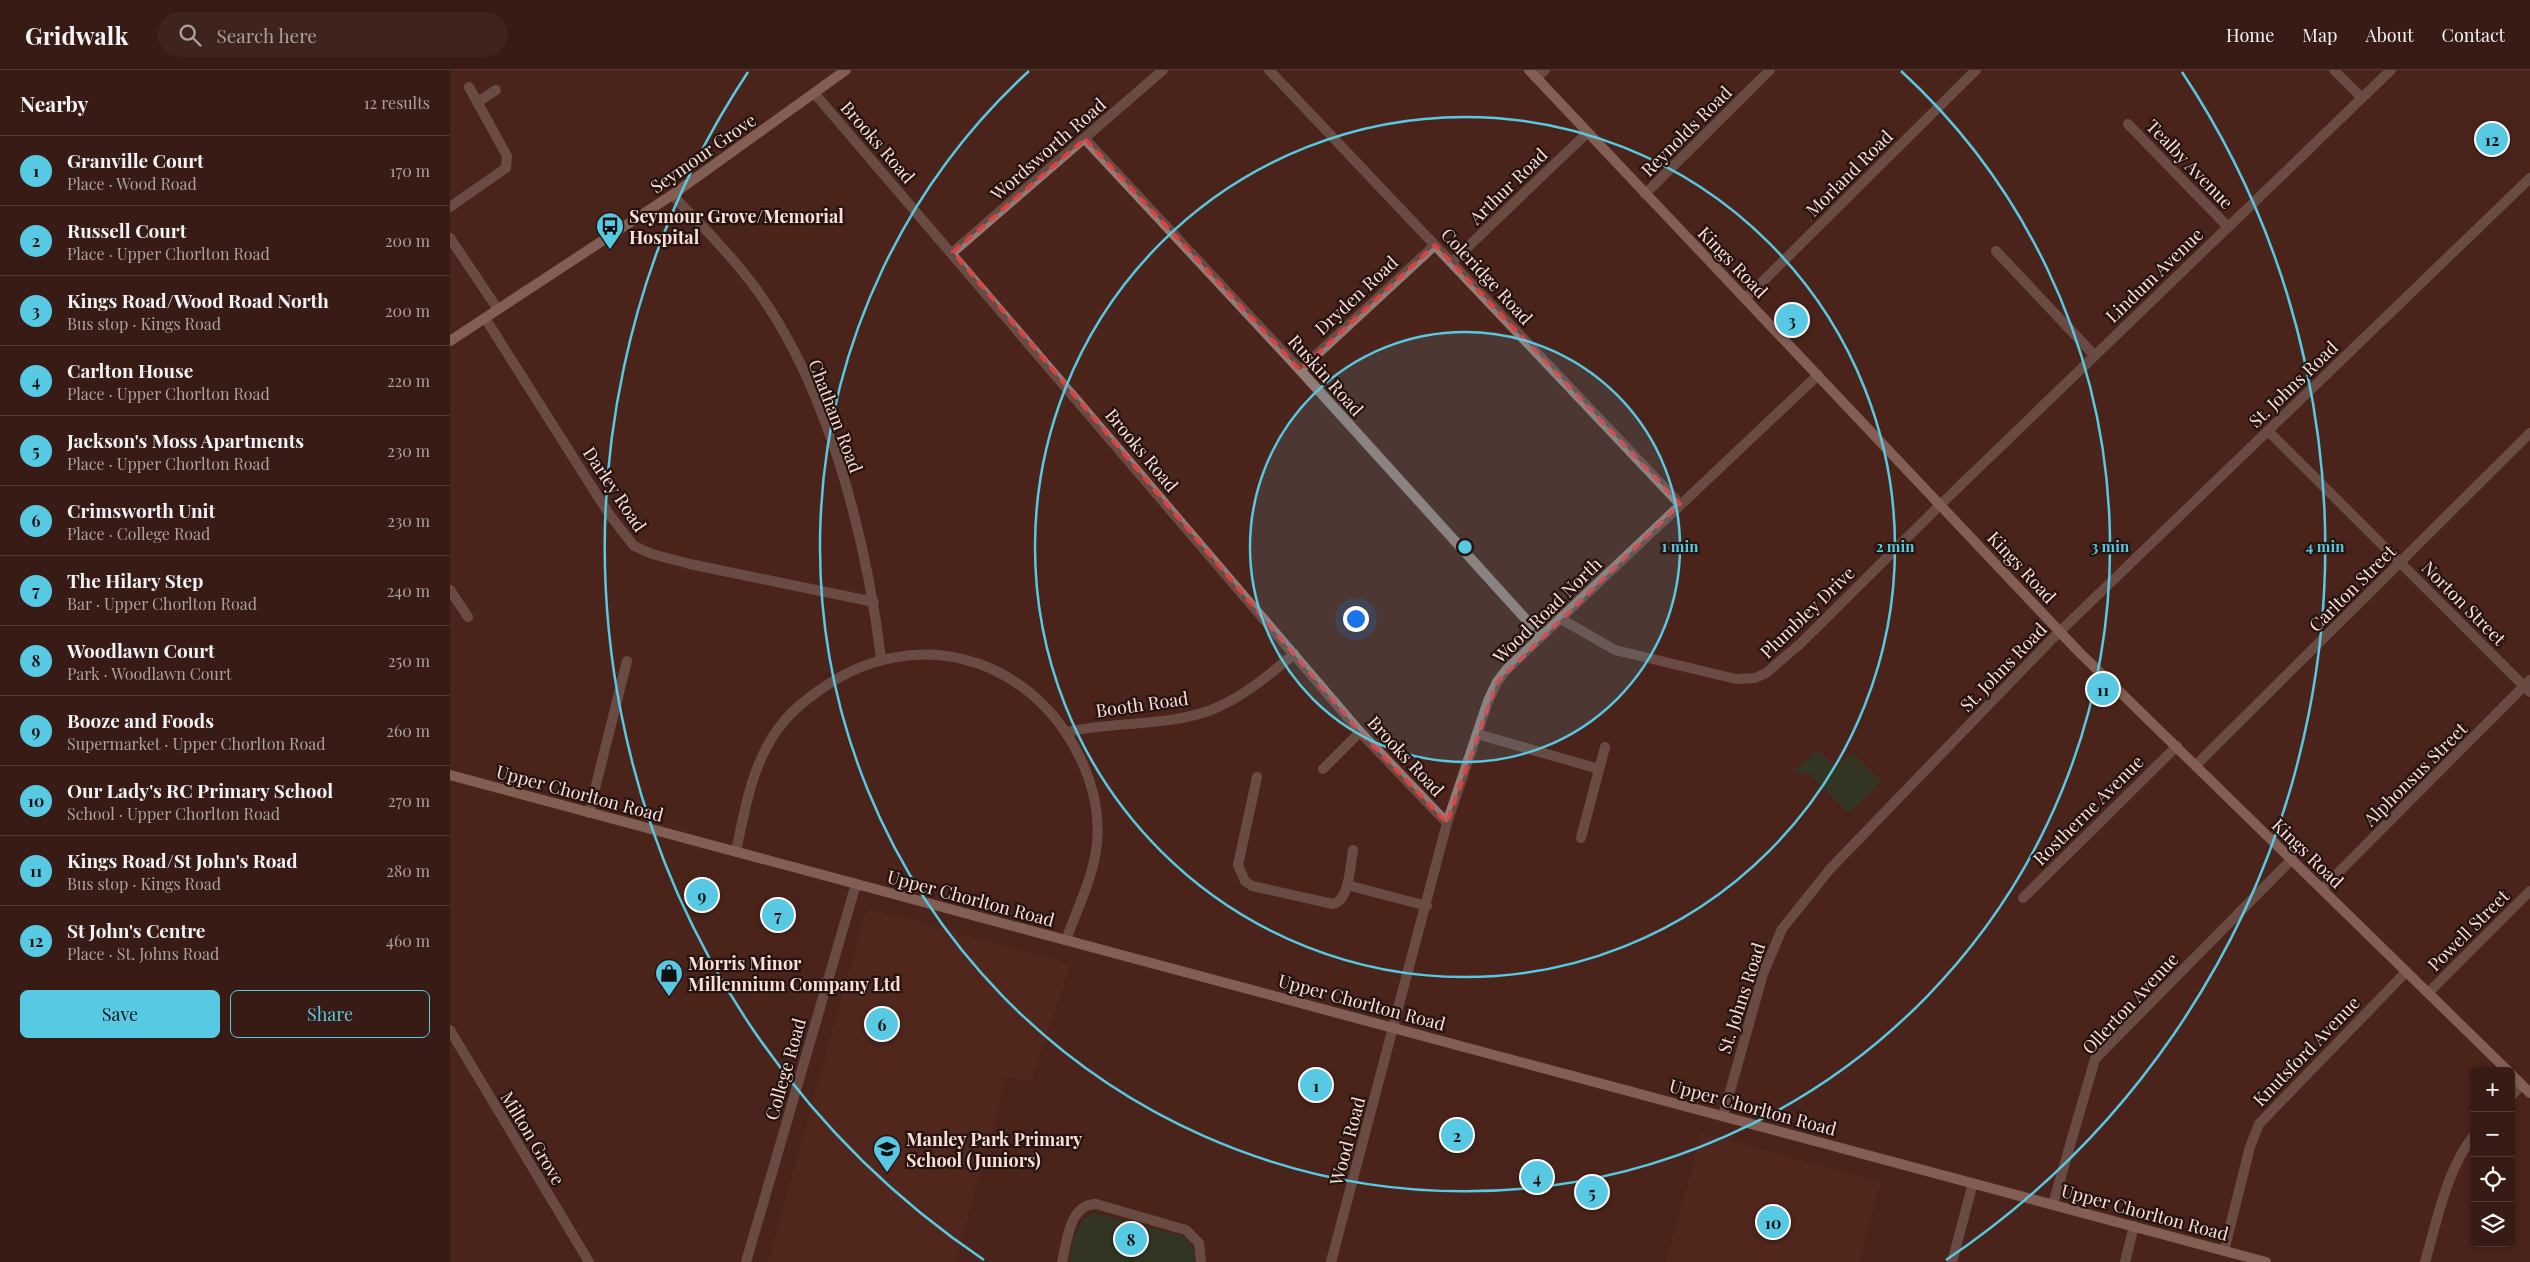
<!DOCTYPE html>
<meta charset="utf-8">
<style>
body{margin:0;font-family:"Playfair Display",serif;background:#3f241d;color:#f1f3f6}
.controls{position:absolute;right:15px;bottom:15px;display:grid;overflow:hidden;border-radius:8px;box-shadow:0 1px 4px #0004}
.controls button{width:45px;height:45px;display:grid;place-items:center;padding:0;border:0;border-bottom:1px solid #523934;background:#381b14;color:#f1f3f6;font:25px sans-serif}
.you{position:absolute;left:905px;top:548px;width:18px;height:18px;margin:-12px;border:4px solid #fff;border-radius:50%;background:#1a73e8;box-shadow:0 0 0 8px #1a73e833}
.badge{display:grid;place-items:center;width:32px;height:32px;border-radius:50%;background:#57c9e2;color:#111;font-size:16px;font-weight:700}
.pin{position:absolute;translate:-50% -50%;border:2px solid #fff;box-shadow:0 1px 5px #0006}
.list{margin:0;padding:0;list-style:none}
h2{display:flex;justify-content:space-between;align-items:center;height:65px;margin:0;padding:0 20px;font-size:21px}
h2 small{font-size:16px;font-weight:400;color:#aba1a0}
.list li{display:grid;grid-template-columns:32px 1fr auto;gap:15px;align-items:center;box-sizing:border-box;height:70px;padding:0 20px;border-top:1px solid #523934}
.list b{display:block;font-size:19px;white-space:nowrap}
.list p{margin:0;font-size:16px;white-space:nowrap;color:#aba1a0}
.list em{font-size:16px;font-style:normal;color:#aba1a0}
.actions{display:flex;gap:10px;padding:15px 20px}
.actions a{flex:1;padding:11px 0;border:1px solid #57c9e2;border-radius:8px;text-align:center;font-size:18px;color:#57c9e2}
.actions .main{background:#57c9e2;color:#111}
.icon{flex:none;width:28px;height:28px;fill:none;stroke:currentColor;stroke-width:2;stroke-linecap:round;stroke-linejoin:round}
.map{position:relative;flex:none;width:2080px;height:1192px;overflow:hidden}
header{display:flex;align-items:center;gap:30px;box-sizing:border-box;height:70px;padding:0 25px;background:#381b14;border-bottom:1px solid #523934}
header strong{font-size:24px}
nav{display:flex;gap:28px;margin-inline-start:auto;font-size:18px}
.search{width:350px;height:45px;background:#3f241d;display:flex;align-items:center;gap:12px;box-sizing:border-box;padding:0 18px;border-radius:28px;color:#aba1a0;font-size:19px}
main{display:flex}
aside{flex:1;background:#381b14}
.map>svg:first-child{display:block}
.built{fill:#58291f}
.green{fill:#134a2a}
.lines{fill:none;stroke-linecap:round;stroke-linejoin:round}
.street{stroke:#907b76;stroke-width:10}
.secondary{stroke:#c6a59c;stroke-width:10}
.marked{fill:none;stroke:#db4343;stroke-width:4;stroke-dasharray:10 6;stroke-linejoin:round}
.ring{fill:none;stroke:#57c9e2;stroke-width:2.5}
.labels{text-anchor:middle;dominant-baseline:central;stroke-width:4.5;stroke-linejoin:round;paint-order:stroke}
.street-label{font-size:18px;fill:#fadfd9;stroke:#25130f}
.poi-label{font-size:18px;font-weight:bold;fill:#fadfd9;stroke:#25130f;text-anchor:start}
.centre{fill:#57c9e2;stroke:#25130f;stroke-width:2.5}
.ring-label{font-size:15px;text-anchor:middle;font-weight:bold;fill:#57c9e2;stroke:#25130f;stroke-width:4.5;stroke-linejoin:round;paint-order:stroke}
</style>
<header>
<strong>Gridwalk</strong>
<div class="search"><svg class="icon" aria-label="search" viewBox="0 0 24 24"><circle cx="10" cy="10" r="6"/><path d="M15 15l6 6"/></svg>Search here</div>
<nav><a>Home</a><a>Map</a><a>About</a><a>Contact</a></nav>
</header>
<main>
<aside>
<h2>Nearby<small>12 results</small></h2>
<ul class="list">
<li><span class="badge">1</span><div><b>Granville Court</b><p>Place · Wood Road</p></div><em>170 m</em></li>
<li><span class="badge">2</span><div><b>Russell Court</b><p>Place · Upper Chorlton Road</p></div><em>200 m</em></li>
<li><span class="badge">3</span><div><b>Kings Road/Wood Road North</b><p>Bus stop · Kings Road</p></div><em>200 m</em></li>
<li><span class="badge">4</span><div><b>Carlton House</b><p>Place · Upper Chorlton Road</p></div><em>220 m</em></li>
<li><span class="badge">5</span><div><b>Jackson's Moss Apartments</b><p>Place · Upper Chorlton Road</p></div><em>230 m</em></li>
<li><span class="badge">6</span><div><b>Crimsworth Unit</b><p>Place · College Road</p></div><em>230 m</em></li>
<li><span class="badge">7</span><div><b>The Hilary Step</b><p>Bar · Upper Chorlton Road</p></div><em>240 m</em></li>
<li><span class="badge">8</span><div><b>Woodlawn Court</b><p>Park · Woodlawn Court</p></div><em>250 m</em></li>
<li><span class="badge">9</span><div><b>Booze and Foods</b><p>Supermarket · Upper Chorlton Road</p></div><em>260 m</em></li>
<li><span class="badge">10</span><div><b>Our Lady's RC Primary School</b><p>School · Upper Chorlton Road</p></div><em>270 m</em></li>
<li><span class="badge">11</span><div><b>Kings Road/St John's Road</b><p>Bus stop · Kings Road</p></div><em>280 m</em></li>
<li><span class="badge">12</span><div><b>St John's Centre</b><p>Place · St. Johns Road</p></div><em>460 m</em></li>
</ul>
<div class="actions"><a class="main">Save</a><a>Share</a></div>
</aside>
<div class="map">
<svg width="2080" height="1192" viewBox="0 0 2080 1192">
<rect width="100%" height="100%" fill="#4b241b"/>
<g class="built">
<polygon points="420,839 621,894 580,1013 557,1006 505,1192 318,1192 416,841"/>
<polygon points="1252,1063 1431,1112 1409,1192 1216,1192"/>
</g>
<g class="green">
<polygon points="1367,680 1386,698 1402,683 1431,712 1399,743 1361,705 1343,702"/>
<path d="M645,1143l91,24 9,15 -1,10h-124c2,-18 6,-44 25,-49z"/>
</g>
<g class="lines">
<g class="street">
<polyline points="819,0 1230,434"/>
<polyline points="1884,0 1912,28"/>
<polyline points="1086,8 1095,0"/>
<polyline points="365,24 910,662 997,753"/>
<polyline points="28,32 46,20"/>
<polyline points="1678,54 1778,157"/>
<polyline points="635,69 850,300 1091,566"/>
<polyline points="1195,124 1320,0"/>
<path d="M222,125c28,28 55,56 79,87 76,99 115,255 130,376"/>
<polyline points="0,137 56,98 57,86 19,17"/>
<polyline points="0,168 47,238"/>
<polyline points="1546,181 1644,285"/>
<polyline points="503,182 713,0"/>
<polyline points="1002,192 1137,63"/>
<polyline points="1296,228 1526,0"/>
<polyline points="35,248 159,444 184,476 202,484 240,494 424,532"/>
<polyline points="850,300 985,175"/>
<polyline points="1818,361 2080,622"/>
<polyline points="0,520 18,547"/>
<polyline points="1111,549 1165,580 1286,609 1305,608 1316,603 1350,574 1490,435 1941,0"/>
<path d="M617,662c47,-11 98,-5 144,-22 31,-12 58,-35 83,-56"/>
<polyline points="1027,664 1149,699"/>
<polyline points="1746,695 2080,363"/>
<polyline points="873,699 910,662"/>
<path d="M807,707l-19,88 7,16 7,5 81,18c17,-4 17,-39 20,-54"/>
<polyline points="139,743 177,591"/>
<polyline points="1131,768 1155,677"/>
<path d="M286,781c9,-41 15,-82 39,-118 12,-18 31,-34 49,-46 89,-61 200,-33 251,61 16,29 25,62 22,95 -3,33 -20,66 -31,97"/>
<polyline points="897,815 977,836"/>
<polyline points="1872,819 2080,610"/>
<polyline points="1573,828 1727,676"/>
<polyline points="1978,923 2080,821"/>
<polyline points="0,960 139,1192"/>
<polyline points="2061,1026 2072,1015"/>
<polyline points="1273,1046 1313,904 1332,859 1380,799 1601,570 2080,108"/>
<polyline points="1603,1134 1645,989 1842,789"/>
<polyline points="1774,1181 1800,1077 1809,1054 1956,902"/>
<polyline points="296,1192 406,814"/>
<path d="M612,1192c5,-20 7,-58 34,-58l90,26 13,13 2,19"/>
<polyline points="881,1192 997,753 1038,631 1047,612 1057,599 1368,305"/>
<polyline points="1502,1192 1523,1113"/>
<polyline points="1675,1192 1684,1156"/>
<path d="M1975,1192c13,-44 21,-91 49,-127"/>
</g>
<g class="secondary">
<polyline points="1079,0 1628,581 2058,1001"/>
<polyline points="0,271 222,125 396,0"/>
<polyline points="0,705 1816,1192"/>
<polyline points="2061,1004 2080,1023"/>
</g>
</g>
<path d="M0 0H2080V1192H0ZM635,69l215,231 135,-125 245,259 -183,178 -50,141 -87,-91 -407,-480z" fill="#4b241b" fill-opacity=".55" fill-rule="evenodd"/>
<path class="marked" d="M635,69l215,231 135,-125 245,259 -183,178 -50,141 -87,-91 -407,-480z"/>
<circle cx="1015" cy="477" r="215" fill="#57c9e2" fill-opacity=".12"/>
<g class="ring">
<circle cx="1015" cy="477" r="215"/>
<circle cx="1015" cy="477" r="430"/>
<path d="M1451 1A645 645 0 1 1 579 1"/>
<path d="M534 1190A860 860 0 0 1 298 2M1732 2A860 860 0 0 1 1496 1190"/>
</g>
<defs>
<g id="bus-pin" transform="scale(1.4375)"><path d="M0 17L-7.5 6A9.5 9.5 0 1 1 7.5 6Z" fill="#57c9e2" stroke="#25130f"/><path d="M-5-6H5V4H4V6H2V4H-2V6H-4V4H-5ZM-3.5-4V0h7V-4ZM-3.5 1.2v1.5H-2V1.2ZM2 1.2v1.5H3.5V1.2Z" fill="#111"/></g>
<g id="shop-pin" transform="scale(1.4375)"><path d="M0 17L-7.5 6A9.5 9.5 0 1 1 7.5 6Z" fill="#57c9e2" stroke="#25130f"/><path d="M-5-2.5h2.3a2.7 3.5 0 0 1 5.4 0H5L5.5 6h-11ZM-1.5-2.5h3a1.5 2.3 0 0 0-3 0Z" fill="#111"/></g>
<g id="school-pin" transform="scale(1.4375)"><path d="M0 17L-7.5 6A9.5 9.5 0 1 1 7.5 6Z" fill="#57c9e2" stroke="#25130f"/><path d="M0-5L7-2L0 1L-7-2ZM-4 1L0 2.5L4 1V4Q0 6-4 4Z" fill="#111"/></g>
</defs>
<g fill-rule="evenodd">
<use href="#bus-pin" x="160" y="156"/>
<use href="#shop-pin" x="219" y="903"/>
<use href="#school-pin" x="437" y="1079"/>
</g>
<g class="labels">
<g class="street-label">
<text transform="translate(1236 61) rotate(-45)">Reynolds Road</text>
<text transform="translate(428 72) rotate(49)">Brooks Road</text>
<text transform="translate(598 79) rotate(-41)">Wordsworth Road</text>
<text transform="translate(253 83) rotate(-35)">Seymour Grove</text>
<text transform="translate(1740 94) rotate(46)">Tealby Avenue</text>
<text transform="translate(1399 103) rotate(-45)">Morland Road</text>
<text transform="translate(1058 116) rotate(-44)">Arthur Road</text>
<text transform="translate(1283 192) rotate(46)">Kings Road</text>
<text transform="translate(1704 205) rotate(-44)">Lindum Avenue</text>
<text transform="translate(1037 206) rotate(47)">Coleridge Road</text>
<text transform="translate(906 225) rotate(-43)">Dryden Road</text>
<text transform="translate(876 305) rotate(48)">Ruskin Road</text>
<text transform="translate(1843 314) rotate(-44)">St. Johns Road</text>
<text transform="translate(386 346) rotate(69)">Chatham Road</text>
<text transform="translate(692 380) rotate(50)">Brooks Road</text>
<text transform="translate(165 419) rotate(56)">Darley Road</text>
<text transform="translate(1572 497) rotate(47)">Kings Road</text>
<text transform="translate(1902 518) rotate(-45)">Carlton Street</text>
<text transform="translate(2014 533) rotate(45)">Norton Street</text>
<text transform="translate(1097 540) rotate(-44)">Wood Road North</text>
<text transform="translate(1357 542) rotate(-44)">Plumbley Drive</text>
<text transform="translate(1553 597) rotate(-46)">St. Johns Road</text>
<text transform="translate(692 634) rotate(-8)">Booth Road</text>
<text transform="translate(956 686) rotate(47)">Brooks Road</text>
<text transform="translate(1965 704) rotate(-45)">Alphonsus Street</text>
<text transform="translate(130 723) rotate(15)">Upper Chorlton Road</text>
<text transform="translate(1638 740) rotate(-45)">Rostherne Avenue</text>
<text transform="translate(1858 783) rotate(44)">Kings Road</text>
<text transform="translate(521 828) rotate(15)">Upper Chorlton Road</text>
<text transform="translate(2018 860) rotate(-45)">Powell Street</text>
<text transform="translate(1291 928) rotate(-72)">St. Johns Road</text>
<text transform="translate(912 932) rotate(15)">Upper Chorlton Road</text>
<text transform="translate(1680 933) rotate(-47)">Ollerton Avenue</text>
<text transform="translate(1856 981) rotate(-46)">Knutsford Avenue</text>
<text transform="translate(335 999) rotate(-74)">College Road</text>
<text transform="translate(1303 1037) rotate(15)">Upper Chorlton Road</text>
<text transform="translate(83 1068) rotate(59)">Milton Grove</text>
<text transform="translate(897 1071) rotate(-75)">Wood Road</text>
<text transform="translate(1695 1142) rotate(15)">Upper Chorlton Road</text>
</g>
<g class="poi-label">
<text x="179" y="146">Seymour Grove/Memorial<tspan x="179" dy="21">Hospital</tspan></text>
<text x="238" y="893">Morris Minor<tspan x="238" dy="21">Millennium Company Ltd</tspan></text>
<text x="456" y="1069">Manley Park Primary<tspan x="456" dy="21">School (Juniors)</tspan></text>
</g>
</g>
<circle cx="1015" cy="477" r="8" class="centre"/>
<g class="ring-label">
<text x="1230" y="482">1 min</text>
<text x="1445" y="482">2 min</text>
<text x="1660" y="482">3 min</text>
<text x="1875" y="482">4 min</text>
</g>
</svg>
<div class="controls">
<button>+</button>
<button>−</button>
<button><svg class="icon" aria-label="locate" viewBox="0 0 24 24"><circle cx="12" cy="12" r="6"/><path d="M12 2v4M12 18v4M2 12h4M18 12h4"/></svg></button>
<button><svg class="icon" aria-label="layers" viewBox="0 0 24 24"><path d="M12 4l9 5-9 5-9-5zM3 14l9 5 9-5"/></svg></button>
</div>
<div class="you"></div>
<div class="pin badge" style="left:866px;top:1015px">1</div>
<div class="pin badge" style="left:1007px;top:1065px">2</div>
<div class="pin badge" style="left:1342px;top:250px">3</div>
<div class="pin badge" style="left:1087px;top:1107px">4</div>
<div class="pin badge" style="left:1142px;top:1122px">5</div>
<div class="pin badge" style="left:432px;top:954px">6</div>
<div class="pin badge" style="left:328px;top:845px">7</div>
<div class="pin badge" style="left:681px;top:1169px">8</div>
<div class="pin badge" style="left:252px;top:825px">9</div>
<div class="pin badge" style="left:1323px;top:1152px">10</div>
<div class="pin badge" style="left:1653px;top:619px">11</div>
<div class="pin badge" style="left:2042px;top:69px">12</div>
</div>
</main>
